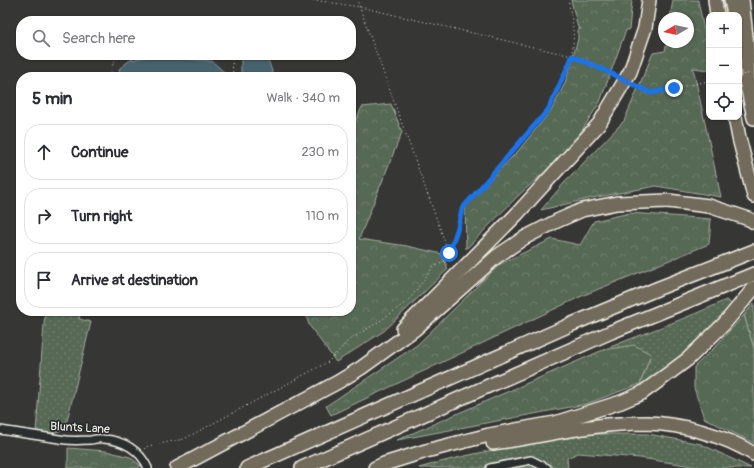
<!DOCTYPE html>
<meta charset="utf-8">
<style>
body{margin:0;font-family:Pangolin,sans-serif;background:#f7f7f7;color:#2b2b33}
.controls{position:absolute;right:12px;top:12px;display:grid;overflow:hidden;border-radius:8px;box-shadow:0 1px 3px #0004}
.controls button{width:36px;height:36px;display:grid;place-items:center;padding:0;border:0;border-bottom:1px solid #e1e1e2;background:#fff;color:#2b2b33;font:20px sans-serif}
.compass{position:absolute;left:658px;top:12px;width:36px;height:36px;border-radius:50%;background:#fff;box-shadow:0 1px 3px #0004;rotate:261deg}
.stop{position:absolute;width:12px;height:12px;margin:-9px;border:3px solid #1a73e8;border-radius:50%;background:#fff}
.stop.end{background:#1a73e8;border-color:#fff;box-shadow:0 1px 4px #0008}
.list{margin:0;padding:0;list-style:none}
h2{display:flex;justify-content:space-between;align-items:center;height:52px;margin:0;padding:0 16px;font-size:17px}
h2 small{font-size:13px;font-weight:400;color:#7c7c81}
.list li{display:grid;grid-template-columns:26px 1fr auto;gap:12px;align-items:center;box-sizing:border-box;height:56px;margin:0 8px 8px;padding:0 8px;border:1px solid #e1e1e2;border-radius:16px}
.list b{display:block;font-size:15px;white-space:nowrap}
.list em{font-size:13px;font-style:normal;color:#7c7c81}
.icon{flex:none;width:22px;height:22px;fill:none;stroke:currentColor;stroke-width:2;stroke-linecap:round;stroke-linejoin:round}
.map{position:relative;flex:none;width:754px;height:468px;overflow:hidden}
.search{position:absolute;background:#fff;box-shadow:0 1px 3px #0004;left:16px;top:16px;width:340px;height:44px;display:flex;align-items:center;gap:10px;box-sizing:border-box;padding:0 14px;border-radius:16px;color:#7c7c81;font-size:15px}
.panel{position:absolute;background:#fff;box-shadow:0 1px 3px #0004;left:16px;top:72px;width:340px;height:244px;border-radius:16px}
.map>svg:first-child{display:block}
.grass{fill:url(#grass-dots);stroke:#a5ad9e}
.forest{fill:url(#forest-crowns);stroke:#a5ad9e}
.water{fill:#47626c;stroke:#8c9b9e}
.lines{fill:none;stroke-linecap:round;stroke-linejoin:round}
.minor-casing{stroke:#f4f1e8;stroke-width:10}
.motorway-casing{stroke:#f4f1e8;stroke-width:16}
.path{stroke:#f4f1e8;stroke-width:1;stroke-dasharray:1 3;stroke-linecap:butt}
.minor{stroke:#2a2d2e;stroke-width:7}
.motorway{stroke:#726b5a;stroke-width:13}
.path-bridge{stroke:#f4f1e8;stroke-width:1;stroke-dasharray:1 3;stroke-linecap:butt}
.route{stroke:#1a73e8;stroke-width:5}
.labels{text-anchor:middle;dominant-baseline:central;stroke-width:3.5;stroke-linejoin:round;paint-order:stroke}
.street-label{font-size:12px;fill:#f4f1e8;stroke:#2a2d2e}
</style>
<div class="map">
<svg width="754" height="468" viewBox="0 0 754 468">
<defs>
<pattern id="grass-dots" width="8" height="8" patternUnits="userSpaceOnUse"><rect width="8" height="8" fill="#566954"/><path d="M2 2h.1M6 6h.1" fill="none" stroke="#6f7f6d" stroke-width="1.8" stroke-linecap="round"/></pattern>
<pattern id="forest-crowns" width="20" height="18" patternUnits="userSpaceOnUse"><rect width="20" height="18" fill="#566954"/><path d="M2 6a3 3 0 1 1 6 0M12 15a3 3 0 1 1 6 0" fill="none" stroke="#6f7f6d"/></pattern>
</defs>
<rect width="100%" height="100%" fill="#363635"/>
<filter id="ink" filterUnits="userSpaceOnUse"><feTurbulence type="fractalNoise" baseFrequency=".025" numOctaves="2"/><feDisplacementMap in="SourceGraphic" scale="8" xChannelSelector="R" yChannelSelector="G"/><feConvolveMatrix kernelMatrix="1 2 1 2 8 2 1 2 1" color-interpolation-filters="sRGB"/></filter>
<g filter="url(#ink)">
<g class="grass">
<path d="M726,300l6,4 -29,32 -27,26 -32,22h-4l11,-30 -48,-4c41,-17 83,-31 123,-50z"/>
<polygon points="754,303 754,349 744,315"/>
<polygon points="45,311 81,311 79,319 91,322 65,429 52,433 36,432"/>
<path d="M595,434h53l53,10 50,24h-46l-65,-10 -62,-5 -11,5 1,10h-149c57,-17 117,-26 176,-34z"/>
</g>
<g class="forest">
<polygon points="571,0 632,0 629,30 626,30 600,102 570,149 518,196 466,249 465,204 518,151 552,109 565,83 578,39 578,29 581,29 578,28"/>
<polygon points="673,0 698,0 709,56 709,70 693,68 721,197 656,186 592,198 541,210 565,182 624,121 653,53 665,51 667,42 688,42 688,18 670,18"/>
<polygon points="391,104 402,132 359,239 407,246 442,254 448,269 384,331 336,362 309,325 305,311 351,311 351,131 362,107"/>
<polygon points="630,213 711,219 709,244 584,295 331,415 326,406 417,345 500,264 552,239 580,245 594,221"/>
<polygon points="744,315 754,349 754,443 704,418 694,388 694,367 714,348"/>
<polygon points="634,345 651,354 640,384 586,404 397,440 603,350"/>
<polygon points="68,448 106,451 130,457 141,466 138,468 68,468"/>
</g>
<g class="water">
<polygon points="241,55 262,55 267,57 272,71 271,77 241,77"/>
<polygon points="152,56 212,61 225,73 225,77 122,77 119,69 130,60"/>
</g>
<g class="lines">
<g class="minor-casing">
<g id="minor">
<path d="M0,430l66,10c8,1 16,0 25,0 4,-1 8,-2 12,-1 20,1 37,11 45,29"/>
<polyline points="490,468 531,460 547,468"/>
</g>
</g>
<g class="motorway-casing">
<g id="motorway">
<polyline points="715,0 717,15"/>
<polyline points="731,0 734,15"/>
<polyline points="742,0 747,45 748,89"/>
<polyline points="746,81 754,118"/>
<polyline points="735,117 739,138 754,196"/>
<polyline points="403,329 516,215 599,124 630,72 645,28 649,0"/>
<path d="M493,443c31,-4 60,-11 90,-15 21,-3 43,-5 64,-5 35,1 77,12 107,31"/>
<polyline points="177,468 338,382 361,368 415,329 496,257 524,238 557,221 582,210 617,203 668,201 709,206 749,219 754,222"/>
<polyline points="247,468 570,325 659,288 754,251"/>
<polyline points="302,468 611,332 754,274"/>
<polyline points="375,468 384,464 426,451 489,435 555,423 621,402 642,393 668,374 688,359 724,324 754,288"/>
</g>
</g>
<g class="path">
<polyline points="313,0 360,7 572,56 606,71"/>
<polyline points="232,55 233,77"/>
<polyline points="112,77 111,70 115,59 121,55"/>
<polyline points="646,90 651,93 709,81"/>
<path d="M449,252l10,-25 3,-18 86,-100 22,-47c6,-24 3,-39 -2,-62"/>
<polyline points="144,449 148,446 184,439 328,362 349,340 380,321 409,300 433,267 442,263 449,253 357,0"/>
</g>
<use href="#minor" class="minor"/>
<use href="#motorway" class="motorway"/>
<g class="path-bridge">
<polyline points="606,71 646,90"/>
<polyline points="739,75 754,73"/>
</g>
</g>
</g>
<g class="lines" filter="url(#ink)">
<polyline class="route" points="449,253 458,227 462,209 548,110 570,62 572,56 606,71 651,93 674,88"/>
</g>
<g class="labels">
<g class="street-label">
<text transform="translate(80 428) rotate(3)">Blunts Lane</text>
</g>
</g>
</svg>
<div class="controls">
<button>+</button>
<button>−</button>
<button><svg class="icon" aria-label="locate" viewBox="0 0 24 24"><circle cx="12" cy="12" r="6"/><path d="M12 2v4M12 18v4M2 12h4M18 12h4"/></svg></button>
</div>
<svg class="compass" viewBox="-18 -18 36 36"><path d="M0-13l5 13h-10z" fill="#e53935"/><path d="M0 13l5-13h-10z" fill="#7c7c81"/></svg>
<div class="stop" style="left:449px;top:253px"></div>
<div class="stop end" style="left:674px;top:88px"></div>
<div class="search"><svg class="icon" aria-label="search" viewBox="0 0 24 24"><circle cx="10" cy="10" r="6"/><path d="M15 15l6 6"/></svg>Search here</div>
<section class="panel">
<h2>5 min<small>Walk · 340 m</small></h2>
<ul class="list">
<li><svg class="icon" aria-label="ahead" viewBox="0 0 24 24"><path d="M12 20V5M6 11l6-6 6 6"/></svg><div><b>Continue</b></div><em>230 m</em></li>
<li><svg class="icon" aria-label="right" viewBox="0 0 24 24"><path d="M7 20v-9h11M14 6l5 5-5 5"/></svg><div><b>Turn right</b></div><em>110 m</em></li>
<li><svg class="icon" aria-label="arrive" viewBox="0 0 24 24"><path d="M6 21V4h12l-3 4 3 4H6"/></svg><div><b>Arrive at destination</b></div></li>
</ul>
</section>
</div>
